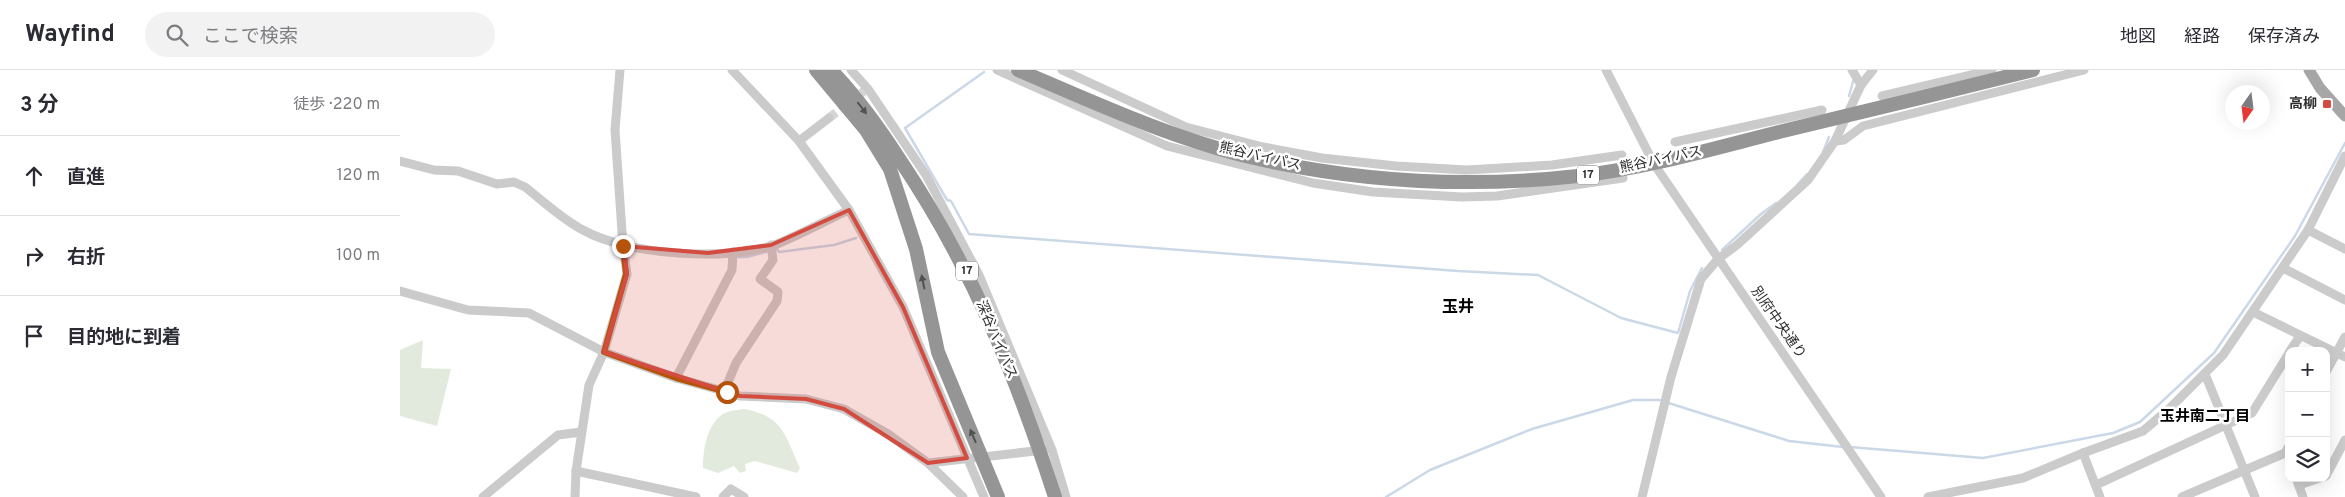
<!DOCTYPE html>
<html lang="ja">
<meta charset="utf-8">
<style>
body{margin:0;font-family:Overpass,"Noto Sans JP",sans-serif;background:#f2f2f3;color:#2b2b33}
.controls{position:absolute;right:15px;bottom:15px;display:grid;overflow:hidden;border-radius:10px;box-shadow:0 5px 20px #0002}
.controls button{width:45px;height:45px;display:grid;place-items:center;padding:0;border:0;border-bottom:1px solid #e1e1e2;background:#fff;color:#2b2b33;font:25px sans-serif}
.compass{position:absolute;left:1825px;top:15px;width:45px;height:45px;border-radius:50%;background:#fff;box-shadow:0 5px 20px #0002;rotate:194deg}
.stop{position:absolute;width:15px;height:15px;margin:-11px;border:4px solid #b45309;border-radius:50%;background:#fff}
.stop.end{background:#b45309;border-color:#fff;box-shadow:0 1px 5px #0008}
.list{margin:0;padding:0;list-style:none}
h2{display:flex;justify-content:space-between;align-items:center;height:65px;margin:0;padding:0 20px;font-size:21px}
h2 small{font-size:16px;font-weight:400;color:#7c7c81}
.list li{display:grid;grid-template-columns:32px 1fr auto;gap:15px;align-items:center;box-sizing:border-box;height:80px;padding:0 20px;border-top:1px solid #e1e1e2}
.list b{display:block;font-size:19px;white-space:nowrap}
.list em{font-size:16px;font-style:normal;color:#7c7c81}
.icon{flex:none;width:28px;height:28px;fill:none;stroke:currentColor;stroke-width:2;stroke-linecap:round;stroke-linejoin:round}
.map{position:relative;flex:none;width:1945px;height:427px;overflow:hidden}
header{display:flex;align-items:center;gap:30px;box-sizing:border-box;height:70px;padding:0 25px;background:#fff;border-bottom:1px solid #e1e1e2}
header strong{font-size:24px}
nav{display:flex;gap:28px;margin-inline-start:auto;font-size:18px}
.search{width:350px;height:45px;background:#f2f2f3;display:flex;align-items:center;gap:12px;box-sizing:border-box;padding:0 18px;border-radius:28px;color:#7c7c81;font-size:19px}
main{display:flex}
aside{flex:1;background:#fff}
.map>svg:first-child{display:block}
.green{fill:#e2eadd}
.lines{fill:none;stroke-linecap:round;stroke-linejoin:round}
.stream{stroke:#cbd8e8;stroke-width:2.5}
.minor-tunnel{stroke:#d5d5d5;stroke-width:9;stroke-dasharray:9 4.5;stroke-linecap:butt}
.minor{stroke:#cbcbcb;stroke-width:9}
.major{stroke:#a6a6a6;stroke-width:11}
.highway{stroke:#959595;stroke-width:14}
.oneway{fill:#525252}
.route{stroke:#b45309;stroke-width:6}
.marked{fill:#d44c40;fill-opacity:0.2;stroke:#d44c40;stroke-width:4;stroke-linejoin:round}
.poi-dot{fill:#d44c40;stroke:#fff;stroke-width:2}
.labels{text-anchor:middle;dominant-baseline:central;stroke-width:5;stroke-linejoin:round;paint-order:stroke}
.shield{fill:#fff;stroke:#6d6d6d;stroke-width:1}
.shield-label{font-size:12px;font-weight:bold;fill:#2e2e2e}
.poi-label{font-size:14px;font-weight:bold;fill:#2e2e2e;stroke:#fff;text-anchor:end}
.street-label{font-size:14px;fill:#2e2e2e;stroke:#fff}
.neighbourhood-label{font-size:15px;font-weight:bold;fill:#000;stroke:#fff}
.quarter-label{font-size:16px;font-weight:bold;fill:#000;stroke:#fff}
</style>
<header>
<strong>Wayfind</strong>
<div class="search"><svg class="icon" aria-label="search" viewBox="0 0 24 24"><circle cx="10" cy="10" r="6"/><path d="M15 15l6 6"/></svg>ここで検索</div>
<nav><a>地図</a><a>経路</a><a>保存済み</a></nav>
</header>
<main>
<aside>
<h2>3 分<small>徒歩 · 220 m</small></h2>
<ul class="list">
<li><svg class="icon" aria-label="ahead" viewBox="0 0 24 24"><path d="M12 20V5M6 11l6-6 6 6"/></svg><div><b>直進</b></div><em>120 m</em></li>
<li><svg class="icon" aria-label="right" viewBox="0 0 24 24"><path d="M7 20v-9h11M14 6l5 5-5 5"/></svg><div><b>右折</b></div><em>100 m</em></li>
<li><svg class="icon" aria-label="arrive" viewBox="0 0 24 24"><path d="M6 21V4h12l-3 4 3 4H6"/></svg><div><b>目的地に到着</b></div></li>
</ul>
</aside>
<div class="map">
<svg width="1945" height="427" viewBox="0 0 1945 427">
<rect width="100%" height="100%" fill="#fff"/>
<g class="green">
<polygon points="23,270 21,298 51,299 37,356 0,346 0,280"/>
<path d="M345,339c39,8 40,27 55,59l-3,5 -42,-12 -10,3 1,7 -6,2 -6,-7 -16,7 -15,-5c0,-17 3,-39 16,-51 7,-7 18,-7 26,-8z"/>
</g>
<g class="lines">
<g class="stream">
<polyline points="584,2 505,58 547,130 551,131 569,164 1058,201 1138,205 1221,248 1278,263 1290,221 1302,198"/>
<polyline points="1449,26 1454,8"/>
<polyline points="1423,82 1429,67"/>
<polyline points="1397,115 1407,104"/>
<polyline points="374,179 377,179 379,182 434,175 456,168"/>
<polyline points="1322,180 1361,144 1376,133"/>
<polyline points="335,187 347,187 369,181"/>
<polyline points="1450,377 1583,388 1713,363 1740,352 1814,283 1895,166 1945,73"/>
<polyline points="986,427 1030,400 1132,359 1233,330 1259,330 1389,371 1443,377"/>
</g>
<polyline class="minor-tunnel" points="429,48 464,21"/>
<g class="minor">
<polyline points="332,0 399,71 449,140 503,237 584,427"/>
<polyline points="451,0 468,19 526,105 579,205 652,380 666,427"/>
<polyline points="597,0 767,76 913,113 973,122 1062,127 1097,126 1223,108"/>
<polyline points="662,0 786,57 863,77 922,88 996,96 1067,100 1152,95 1222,85"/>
<polyline points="1206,0 1254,94 1481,427"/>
<polyline points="1452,0 1461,15"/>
<polyline points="1482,26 1592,0"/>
<polyline points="399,71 429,48"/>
<polyline points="1435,71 1444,70 1463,56 1684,0"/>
<polyline points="1275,72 1422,40"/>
<path d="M0,91l34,9 24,1 39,13 17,-2 11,5c18,14 37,32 58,43 44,25 146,32 194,14 24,-10 48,-23 72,-34"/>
<polyline points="1908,160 1945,179"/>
<polyline points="1883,198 1945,230"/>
<polyline points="0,221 68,240 129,243 204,282 276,308 327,322 340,326 406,329 444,339 488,364 528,393 563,427"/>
<polyline points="1853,242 1945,287"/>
<polyline points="1890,281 1900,266"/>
<polyline points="1926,302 1945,267"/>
<polyline points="1805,304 1855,427"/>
<polyline points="276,308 332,200 333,182"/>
<polyline points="324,322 336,293 377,231 378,222 360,209 373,190 371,175"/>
<polyline points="1683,383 1700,427"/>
<polyline points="528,393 644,380"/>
<polyline points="176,401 296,427"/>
<polyline points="1926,406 1945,370"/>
<polyline points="1896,408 1903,427"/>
<polyline points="1696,415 1852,343 1889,283"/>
<polyline points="1899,415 1920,408"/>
<polyline points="83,427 158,365 181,362"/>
<polyline points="175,427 176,401 189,315 204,282 227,204 223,176 215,60 220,0"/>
<polyline points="323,427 331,419 344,427"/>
<polyline points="1242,427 1271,307 1301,209 1318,189 1337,175 1408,110 1435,71 1461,15 1473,0"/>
<polyline points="1528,427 1623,408 1683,383 1743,361 1769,339 1823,285 1908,160 1945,86"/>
<polyline points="1782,427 1885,383 1889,376"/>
</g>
<polyline class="major" points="1909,0 1920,18 1945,46"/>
<g class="highway">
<polyline points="416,0 466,60 490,99 516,179 538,282 598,427"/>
<path d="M431,0c26,27 49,59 69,90 72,107 116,216 155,337"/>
<path d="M618,0c77,33 155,69 236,88 106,24 216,30 324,18 70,-8 137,-28 205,-45 83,-20 167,-40 250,-61"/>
</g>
</g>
<defs><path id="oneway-solid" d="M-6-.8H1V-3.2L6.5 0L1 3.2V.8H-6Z" transform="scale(1.25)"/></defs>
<g class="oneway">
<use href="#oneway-solid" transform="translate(462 38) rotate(52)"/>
<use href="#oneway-solid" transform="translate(523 212) rotate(-102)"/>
<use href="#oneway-solid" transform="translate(573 366) rotate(-113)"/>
</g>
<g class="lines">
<polyline class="route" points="223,176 226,204 204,282 276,308 327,322"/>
</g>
<path class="marked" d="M449,140l54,97 64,151 -39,5 -84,-54 -38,-10 -66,-3 -136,-44 23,-78 -4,-28 85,7 63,-8z"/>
<rect class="poi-dot" x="1922" y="29" width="10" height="10" rx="2.5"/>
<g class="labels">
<g class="shield">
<rect x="1177" y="95.5" width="22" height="19" rx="4"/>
<rect x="556" y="191.5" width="22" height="19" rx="4"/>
</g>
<g class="shield-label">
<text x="1188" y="105">17</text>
<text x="567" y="201">17</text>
</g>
<g class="poi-label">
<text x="1917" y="34">高柳</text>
</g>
<g class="street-label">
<text transform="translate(860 87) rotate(13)">熊谷バイパス</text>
<text transform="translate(1261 90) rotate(-12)">熊谷バイパス</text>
<text transform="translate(1378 253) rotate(55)">別府中央通り</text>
<text transform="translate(596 270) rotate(67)">深谷バイパス</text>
</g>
<g class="neighbourhood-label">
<text x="1805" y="347">玉井南二丁目</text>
</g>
<g class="quarter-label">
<text x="1058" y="238">玉井</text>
</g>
</g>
</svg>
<div class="controls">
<button>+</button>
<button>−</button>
<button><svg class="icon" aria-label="layers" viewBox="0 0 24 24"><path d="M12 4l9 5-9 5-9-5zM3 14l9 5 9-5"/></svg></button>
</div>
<svg class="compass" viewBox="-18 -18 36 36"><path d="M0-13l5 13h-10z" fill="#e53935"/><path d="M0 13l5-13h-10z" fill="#7c7c81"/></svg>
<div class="stop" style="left:327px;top:322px"></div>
<div class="stop end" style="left:223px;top:176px"></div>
</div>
</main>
